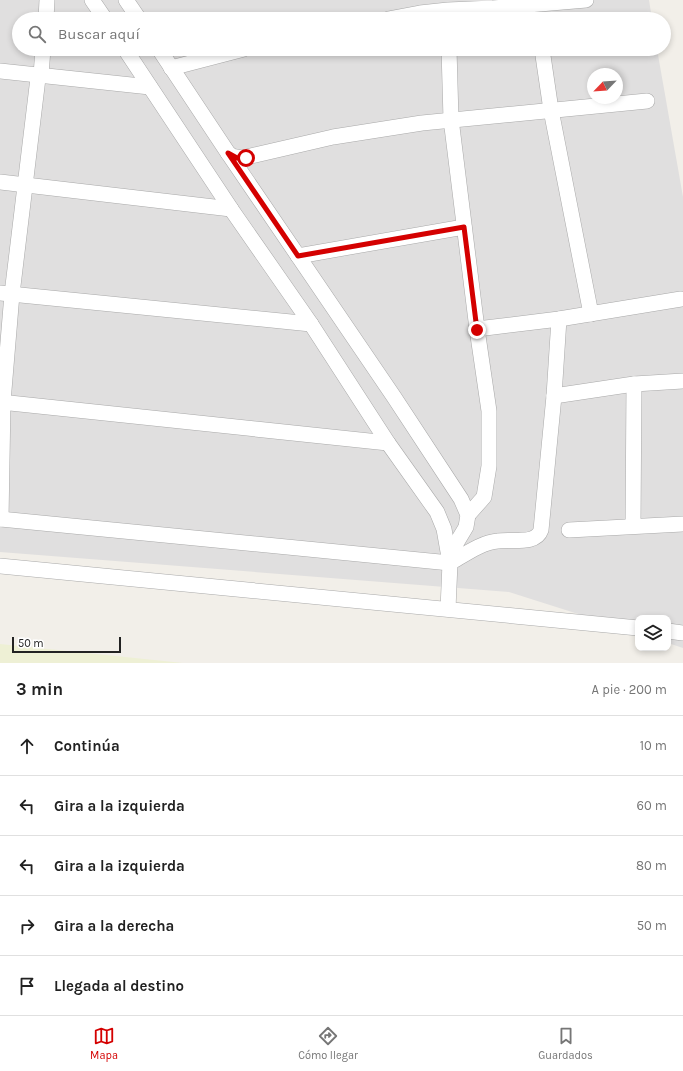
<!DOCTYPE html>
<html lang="es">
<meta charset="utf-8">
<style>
body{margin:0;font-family:Karla,sans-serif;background:#f6f6f6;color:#222}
.controls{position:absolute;right:12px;bottom:12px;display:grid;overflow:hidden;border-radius:8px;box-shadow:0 2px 6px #0003}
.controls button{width:36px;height:36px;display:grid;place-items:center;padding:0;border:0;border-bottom:1px solid #e0e0e0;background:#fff;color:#222;font:20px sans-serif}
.compass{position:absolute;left:587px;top:68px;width:36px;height:36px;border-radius:50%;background:#fff;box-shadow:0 2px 6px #0003;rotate:245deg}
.scale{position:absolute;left:12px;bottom:10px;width:109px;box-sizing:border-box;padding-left:4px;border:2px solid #222;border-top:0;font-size:11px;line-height:14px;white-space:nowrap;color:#222;-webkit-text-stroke:3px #fff;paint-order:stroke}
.stop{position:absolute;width:12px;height:12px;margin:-9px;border:3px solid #d40000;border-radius:50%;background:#fff}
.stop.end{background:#d40000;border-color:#fff;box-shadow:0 1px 4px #0008}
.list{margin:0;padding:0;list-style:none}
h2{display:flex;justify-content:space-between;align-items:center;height:52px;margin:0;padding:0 16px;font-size:17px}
h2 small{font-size:13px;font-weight:400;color:#767676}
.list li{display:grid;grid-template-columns:26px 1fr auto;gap:12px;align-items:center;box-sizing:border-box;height:60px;padding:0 16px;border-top:1px solid #e0e0e0}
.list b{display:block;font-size:15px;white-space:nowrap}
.list em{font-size:13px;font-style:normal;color:#767676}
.icon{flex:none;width:22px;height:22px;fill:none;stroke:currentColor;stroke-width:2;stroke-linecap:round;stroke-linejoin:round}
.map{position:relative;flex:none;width:683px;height:663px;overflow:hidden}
.search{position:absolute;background:#fff;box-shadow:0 2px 6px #0003;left:12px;right:12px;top:12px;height:44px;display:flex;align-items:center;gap:10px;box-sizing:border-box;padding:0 14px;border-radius:22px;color:#767676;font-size:15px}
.sheet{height:352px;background:#fff}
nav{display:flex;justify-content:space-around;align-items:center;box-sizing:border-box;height:56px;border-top:1px solid #e0e0e0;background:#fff;font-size:11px;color:#767676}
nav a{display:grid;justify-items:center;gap:2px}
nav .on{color:#d40000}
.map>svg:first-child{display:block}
.residential{fill:#e0dfdf;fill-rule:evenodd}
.farmland{fill:#eef0d5}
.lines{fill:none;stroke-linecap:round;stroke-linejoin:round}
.minor-casing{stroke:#a9a9a9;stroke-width:16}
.minor{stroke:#fff;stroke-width:15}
.route{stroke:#d40000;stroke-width:5}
</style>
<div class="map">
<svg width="683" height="663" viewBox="0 0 683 663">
<rect width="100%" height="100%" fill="#f2efe9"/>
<path class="residential" d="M0,0h649l3,19h-633v30h638l26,148v451l-15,-5v-25h-30v15l-129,-41 -509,-40zM593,74h24v24h-24z"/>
<polygon class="farmland" points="0,644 183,663 0,663"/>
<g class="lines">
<g class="minor-casing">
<g id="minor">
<polyline points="92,0 105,19"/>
<polyline points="126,0 139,19"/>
<polyline points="46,19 47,0"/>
<polyline points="388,19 420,13 448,10 493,8 586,0"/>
<polyline points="125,49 231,209 311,324 388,443 437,512 444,529 450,563 448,609"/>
<polyline points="159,49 228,153 232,156 242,158 333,137 422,123 647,101"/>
<polyline points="449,49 451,119 477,329 489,411 489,466 484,497 468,515"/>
<polyline points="542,49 551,110 591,314"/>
<polyline points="171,68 244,49"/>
<polyline points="0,71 150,87"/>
<polyline points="228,153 394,397 461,499 468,515 466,527 457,542 450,561"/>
<polyline points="0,182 231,209"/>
<polyline points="298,256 464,227"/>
<polyline points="0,293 311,324"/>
<polyline points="477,329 559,319 681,299"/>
<polyline points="554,396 634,384 683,381"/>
<polyline points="0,402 388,443"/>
<path d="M0,519l450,44c14,-8 32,-21 48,-22 14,-2 38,4 43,-11l13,-134 5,-77"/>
<polyline points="1,519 3,402 12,294 38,78 41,75 43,49"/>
<polyline points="633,526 634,384"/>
<polyline points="569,530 683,524"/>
<polyline points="0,566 638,628"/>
<polyline points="668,631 683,633"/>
</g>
</g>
<use href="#minor" class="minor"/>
</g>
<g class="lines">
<polyline class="route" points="246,158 237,158 228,153 298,256 464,227 477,330"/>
</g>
</svg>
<div class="controls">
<button><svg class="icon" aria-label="layers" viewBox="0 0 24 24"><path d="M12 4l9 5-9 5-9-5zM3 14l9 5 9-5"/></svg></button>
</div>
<svg class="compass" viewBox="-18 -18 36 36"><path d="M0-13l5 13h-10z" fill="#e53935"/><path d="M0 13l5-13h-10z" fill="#767676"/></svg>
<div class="scale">50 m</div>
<div class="stop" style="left:246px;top:158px"></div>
<div class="stop end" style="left:477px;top:330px"></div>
<div class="search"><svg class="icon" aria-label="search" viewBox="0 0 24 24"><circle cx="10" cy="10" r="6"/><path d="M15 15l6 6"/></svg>Buscar aquí</div>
</div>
<section class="sheet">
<h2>3 min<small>A pie · 200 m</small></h2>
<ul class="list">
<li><svg class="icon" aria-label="ahead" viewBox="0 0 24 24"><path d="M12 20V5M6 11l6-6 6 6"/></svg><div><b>Continúa</b></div><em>10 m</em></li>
<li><svg class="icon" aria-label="left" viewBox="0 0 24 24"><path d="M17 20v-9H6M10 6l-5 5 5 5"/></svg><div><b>Gira a la izquierda</b></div><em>60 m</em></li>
<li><svg class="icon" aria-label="left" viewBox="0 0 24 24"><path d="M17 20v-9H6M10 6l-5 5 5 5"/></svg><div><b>Gira a la izquierda</b></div><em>80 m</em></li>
<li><svg class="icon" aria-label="right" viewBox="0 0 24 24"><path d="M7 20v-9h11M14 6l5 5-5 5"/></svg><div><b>Gira a la derecha</b></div><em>50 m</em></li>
<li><svg class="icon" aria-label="arrive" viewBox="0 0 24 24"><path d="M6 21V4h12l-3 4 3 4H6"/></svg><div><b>Llegada al destino</b></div></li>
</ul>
</section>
<nav>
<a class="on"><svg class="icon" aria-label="map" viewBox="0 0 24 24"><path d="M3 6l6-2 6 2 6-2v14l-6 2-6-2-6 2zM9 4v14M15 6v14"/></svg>Mapa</a>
<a><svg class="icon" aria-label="directions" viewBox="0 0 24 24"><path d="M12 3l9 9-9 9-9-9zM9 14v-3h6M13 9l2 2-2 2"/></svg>Cómo llegar</a>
<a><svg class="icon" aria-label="saved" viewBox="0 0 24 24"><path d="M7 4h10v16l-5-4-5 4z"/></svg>Guardados</a>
</nav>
